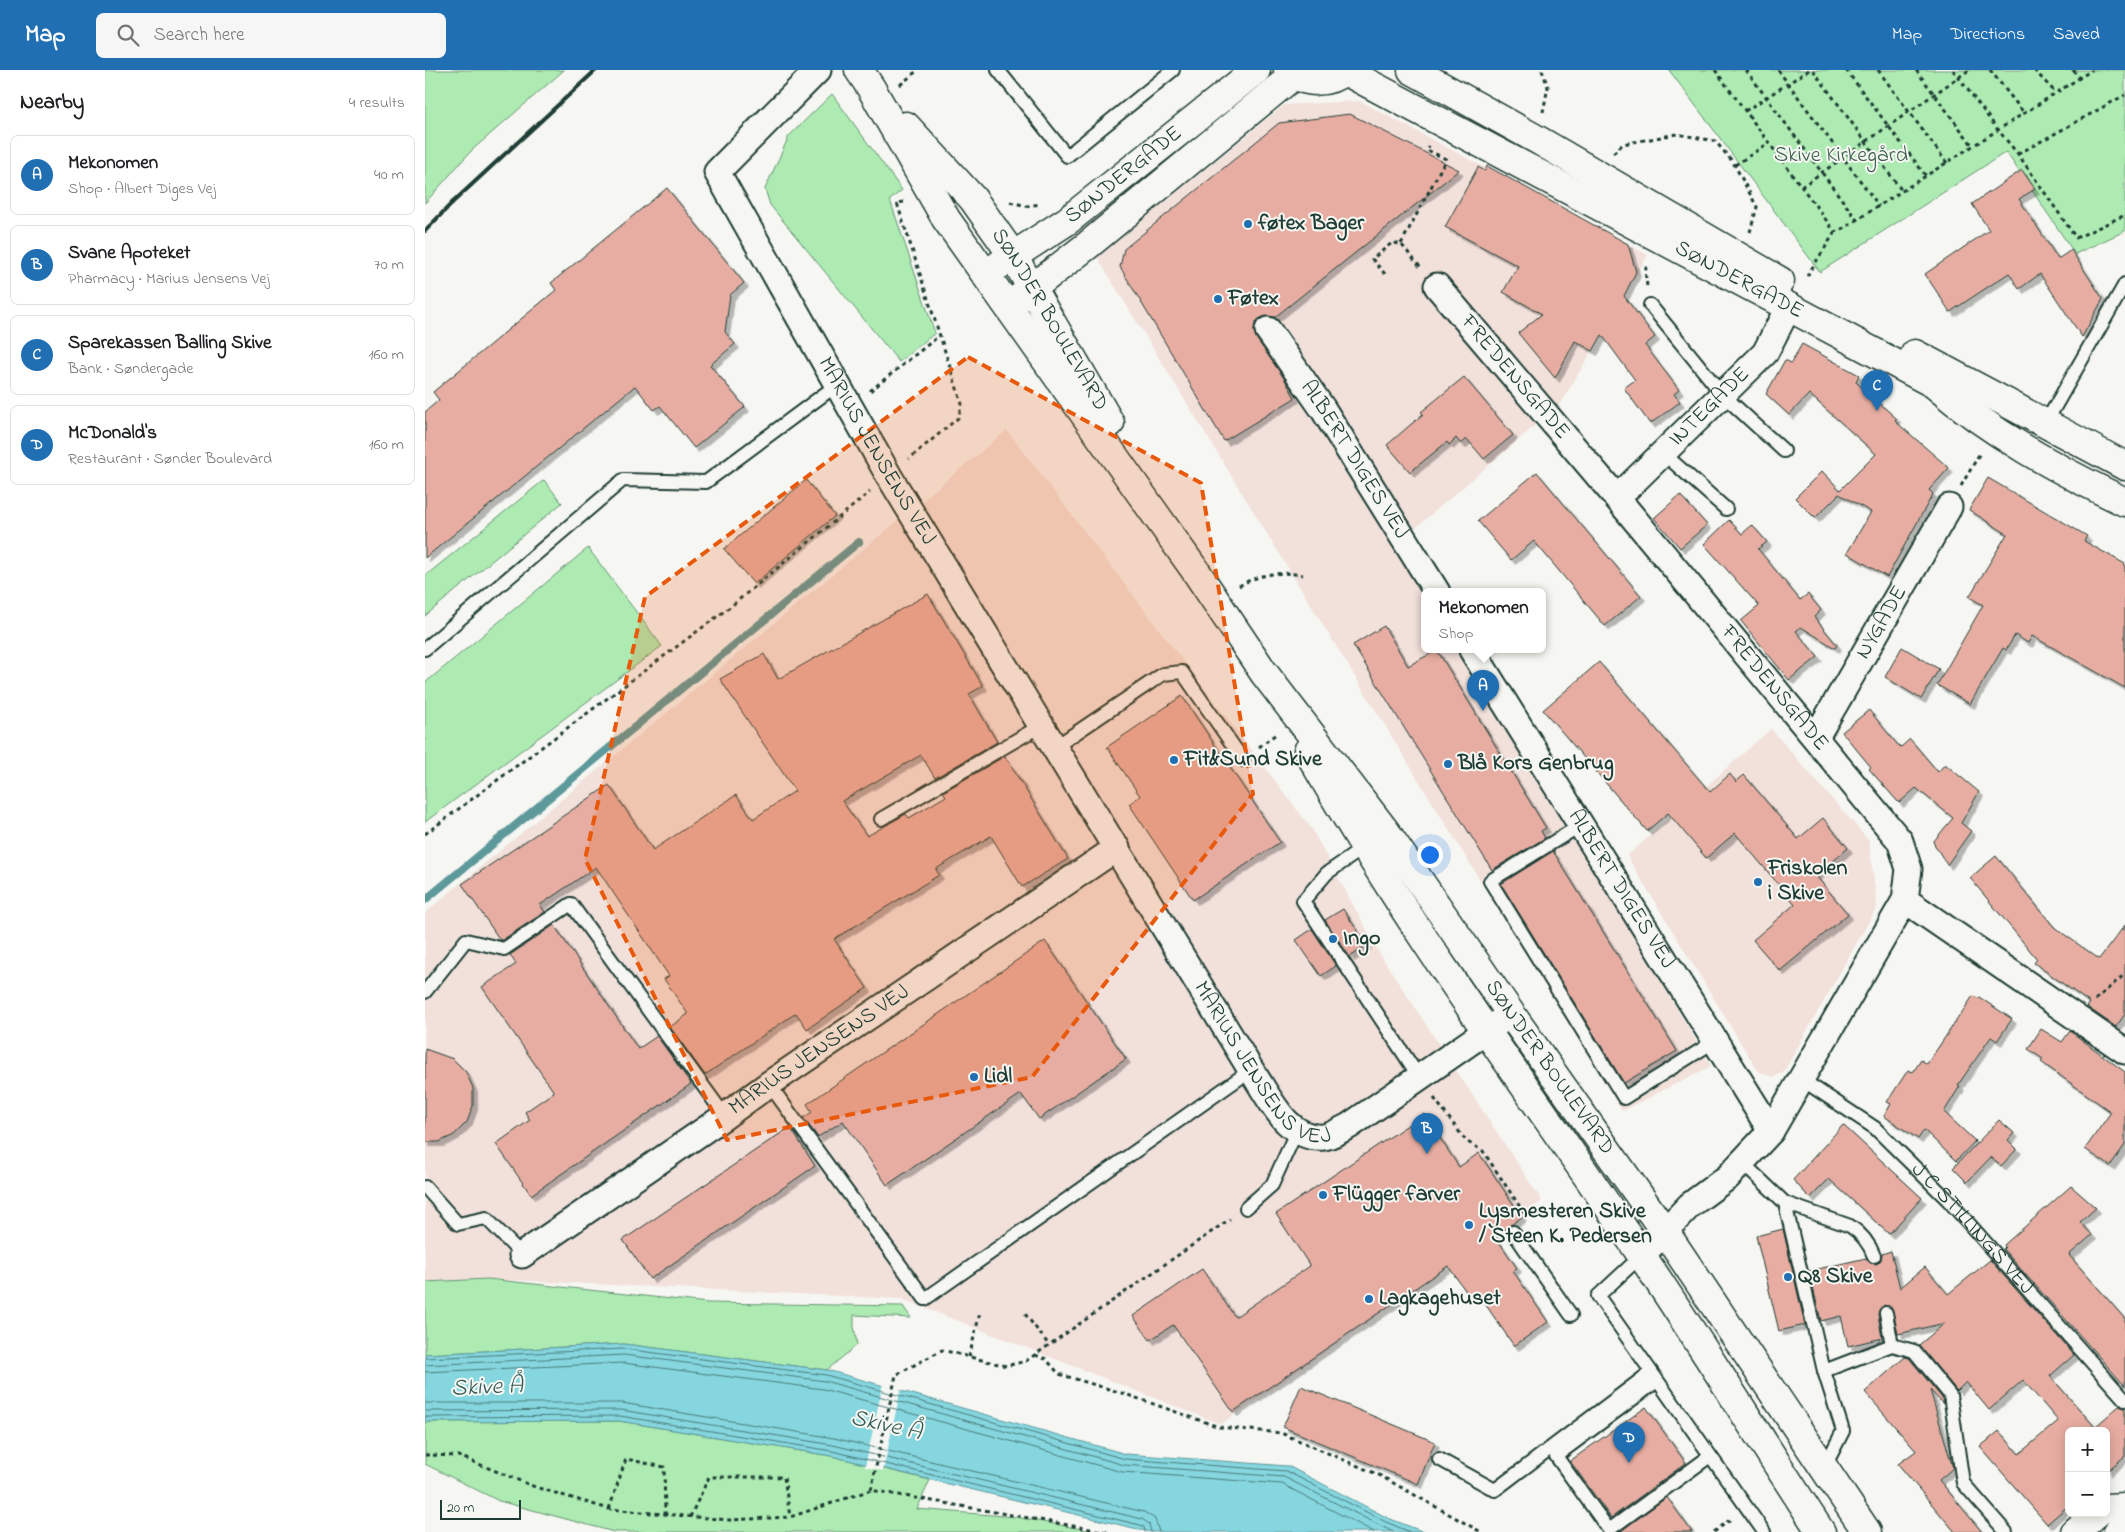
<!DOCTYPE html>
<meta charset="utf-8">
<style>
body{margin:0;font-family:"Indie Flower",sans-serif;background:#f6f6f6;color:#202124}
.controls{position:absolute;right:15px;bottom:15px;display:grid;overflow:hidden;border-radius:8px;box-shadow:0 2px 12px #0003}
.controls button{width:45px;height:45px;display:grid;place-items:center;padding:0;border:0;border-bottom:1px solid #e0e0e0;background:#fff;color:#202124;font:25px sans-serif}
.scale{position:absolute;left:15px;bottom:12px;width:81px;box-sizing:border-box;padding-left:5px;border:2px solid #1f3d34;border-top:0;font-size:14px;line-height:18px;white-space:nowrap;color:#1f3d34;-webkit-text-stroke:4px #f6f6f2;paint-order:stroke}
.you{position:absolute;left:1004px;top:784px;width:18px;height:18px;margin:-12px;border:4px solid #fff;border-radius:50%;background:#1a73e8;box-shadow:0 0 0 8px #1a73e833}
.badge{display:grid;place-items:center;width:32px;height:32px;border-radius:50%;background:#1f6fb2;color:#fff;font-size:16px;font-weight:700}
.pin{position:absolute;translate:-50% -41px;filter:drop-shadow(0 1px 2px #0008)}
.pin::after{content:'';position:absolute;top:26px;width:18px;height:15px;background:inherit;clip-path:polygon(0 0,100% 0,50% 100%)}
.popup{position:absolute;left:996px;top:518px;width:125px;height:65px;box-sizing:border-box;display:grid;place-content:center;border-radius:8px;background:#fff;filter:drop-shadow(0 1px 4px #0005);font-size:16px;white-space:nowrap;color:#757577}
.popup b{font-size:19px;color:#202124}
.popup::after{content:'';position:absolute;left:50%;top:100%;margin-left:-10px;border:10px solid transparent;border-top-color:#fff}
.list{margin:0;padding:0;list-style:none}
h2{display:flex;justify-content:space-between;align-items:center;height:65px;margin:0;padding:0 20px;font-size:21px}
h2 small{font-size:16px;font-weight:400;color:#757577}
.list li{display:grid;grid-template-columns:32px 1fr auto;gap:15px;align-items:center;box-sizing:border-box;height:80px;margin:0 10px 10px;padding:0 10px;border:1px solid #e0e0e0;border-radius:8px}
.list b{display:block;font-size:19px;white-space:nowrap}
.list p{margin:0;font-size:16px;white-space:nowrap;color:#757577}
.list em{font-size:16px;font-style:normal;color:#757577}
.icon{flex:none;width:28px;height:28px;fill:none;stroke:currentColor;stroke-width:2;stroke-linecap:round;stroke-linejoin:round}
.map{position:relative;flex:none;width:1700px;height:1462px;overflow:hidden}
header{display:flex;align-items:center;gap:30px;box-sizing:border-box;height:70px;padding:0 25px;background:#1f6fb2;color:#fff}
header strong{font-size:24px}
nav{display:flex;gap:28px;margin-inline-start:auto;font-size:18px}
.search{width:350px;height:45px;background:#f6f6f6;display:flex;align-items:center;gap:12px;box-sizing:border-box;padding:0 18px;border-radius:8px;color:#757577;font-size:19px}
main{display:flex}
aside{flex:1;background:#fff}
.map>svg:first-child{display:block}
.built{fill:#f2e0da}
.green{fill:#adebb2;stroke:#669473}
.water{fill:#86d6df;stroke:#5d999b}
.pier{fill:#f6f6f2}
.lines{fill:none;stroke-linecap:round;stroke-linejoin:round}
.shore{stroke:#487a78;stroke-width:1}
.stream{stroke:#5d999b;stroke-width:8}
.building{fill:#e7ada2;stroke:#1f3d34;filter:url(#shadow)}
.lane-casing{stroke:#1f3d34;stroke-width:16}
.street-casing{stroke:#1f3d34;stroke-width:29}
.secondary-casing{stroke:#1f3d34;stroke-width:31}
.path{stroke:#1f3d34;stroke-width:3;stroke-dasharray:4 4;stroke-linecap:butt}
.lane{stroke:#f6f6f2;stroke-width:12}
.street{stroke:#f6f6f2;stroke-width:25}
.secondary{stroke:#f6f6f2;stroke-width:28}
.rail{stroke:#1f3d34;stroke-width:4}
.marked{fill:#e8590c;fill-opacity:0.2;stroke:#e8590c;stroke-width:4;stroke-dasharray:10 6;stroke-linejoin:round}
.poi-dot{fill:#1f6fb2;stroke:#f6f6f2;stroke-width:2}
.labels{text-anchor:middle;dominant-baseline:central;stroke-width:4;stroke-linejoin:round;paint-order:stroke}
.park-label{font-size:22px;fill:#3b604d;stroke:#f6f6f2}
.street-label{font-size:22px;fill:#1f3d34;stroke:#f6f6f2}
.poi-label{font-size:22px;font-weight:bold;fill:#1f3d34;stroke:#f6f6f2;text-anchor:start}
.water-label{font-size:24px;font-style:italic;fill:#345c56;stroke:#f6f6f2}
</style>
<header>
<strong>Map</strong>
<div class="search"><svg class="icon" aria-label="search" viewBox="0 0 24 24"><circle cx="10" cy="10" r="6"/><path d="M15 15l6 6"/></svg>Search here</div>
<nav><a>Map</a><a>Directions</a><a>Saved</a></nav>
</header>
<main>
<aside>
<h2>Nearby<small>4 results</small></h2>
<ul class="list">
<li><span class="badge">A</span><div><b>Mekonomen</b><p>Shop · Albert Diges Vej</p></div><em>40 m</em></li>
<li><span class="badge">B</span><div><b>Svane Apoteket</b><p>Pharmacy · Marius Jensens Vej</p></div><em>70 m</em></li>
<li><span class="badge">C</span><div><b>Sparekassen Balling Skive</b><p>Bank · Søndergade</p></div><em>160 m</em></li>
<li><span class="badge">D</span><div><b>McDonald's</b><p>Restaurant · Sønder Boulevard</p></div><em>160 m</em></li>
</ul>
</aside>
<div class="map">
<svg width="1700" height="1462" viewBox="0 0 1700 1462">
<defs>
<filter id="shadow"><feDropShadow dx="4.5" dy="4.5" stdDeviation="0" flood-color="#0004"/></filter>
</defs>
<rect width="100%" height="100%" fill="#f6f6f2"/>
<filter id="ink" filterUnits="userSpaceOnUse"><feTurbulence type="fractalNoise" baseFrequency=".02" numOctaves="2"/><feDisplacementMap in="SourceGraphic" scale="10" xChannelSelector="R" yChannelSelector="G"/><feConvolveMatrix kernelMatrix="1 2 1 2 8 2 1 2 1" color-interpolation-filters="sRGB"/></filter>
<g filter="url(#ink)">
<g class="built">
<polygon points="935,31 1223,185 1136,333 974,472 999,522 999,580 1039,580 1286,996 1197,1041 672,187 859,35"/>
<polygon points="582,360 886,758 956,886 1117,1131 796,1354 477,1229 63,1209 0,1212 0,843"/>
<polygon points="1346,659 1444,771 1452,837 1358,1003 1347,1007 1333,1001 1202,786"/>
</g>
<g class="green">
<polygon points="0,0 139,0 46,81 0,133"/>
<polygon points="1244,0 1700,0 1700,161 1650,184 1581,82 1395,202"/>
<polygon points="407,24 477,120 465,130 510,263 474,292 345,135 340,119 364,66"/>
<polygon points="119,410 137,433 0,546 0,506"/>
<polygon points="163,478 237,576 0,752 0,613"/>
<polygon points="63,1209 283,1233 478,1236 486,1248 429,1245 429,1256 432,1275 402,1300 199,1274 0,1284 0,1212"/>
<polygon points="194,1351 406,1386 505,1410 492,1439 591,1447 673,1462 189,1462 74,1431 0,1394 0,1352"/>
</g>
<polygon class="water" points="199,1274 402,1300 701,1384 863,1396 963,1448 999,1462 725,1462 406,1386 194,1351 0,1352 0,1284"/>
<polygon class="pier" points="458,1313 476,1318 458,1401 440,1397"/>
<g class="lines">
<g class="shore">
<polyline points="0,1288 199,1279 401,1305 700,1389 861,1401 961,1452 985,1462"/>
<polyline points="0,1295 199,1285 400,1311 699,1395 859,1407 968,1462"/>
<polyline points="0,1302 198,1293 398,1319 697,1402 857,1414 949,1462"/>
<polyline points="0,1333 197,1333 409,1368 719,1442 730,1449 734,1462"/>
<polyline points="0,1341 196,1340 408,1375 717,1449 724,1454 726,1462"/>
<polyline points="0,1347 195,1346 407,1381 715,1455 719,1457 720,1462"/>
</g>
<polyline class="stream" points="0,830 434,472"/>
</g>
<g class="building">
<polygon points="925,44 1034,100 850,247 841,246 834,249 830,254 829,262 831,268 859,308 870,328 799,371 695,197 699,179 854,53"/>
<polygon points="1062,96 1203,174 1211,202 1199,226 1230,267 1220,275 1254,320 1249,324 1255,332 1225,354 1199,318 1210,310 1177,265 1168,281 1150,271 1130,308 1093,263 1117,244 1078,222 1093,196 1020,157 1053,97 1060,101"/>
<polygon points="1597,100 1610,119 1594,129 1633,189 1646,180 1678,229 1657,267 1615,204 1594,219 1584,203 1525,242 1500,204 1564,160 1547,134"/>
<polygon points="242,118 319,213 305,225 300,262 310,274 285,295 320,337 269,378 235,336 229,340 210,316 0,488 0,342 14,330 8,322 131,220 126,213"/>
<polygon points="1377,274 1434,305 1431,312 1472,349 1470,351 1524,398 1504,420 1508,424 1462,507 1422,483 1446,442 1414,424 1390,448 1370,428 1397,401 1415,420 1451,384 1384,324 1364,345 1341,324 1360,290 1366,293"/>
<polygon points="1039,307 1088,365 1059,389 1042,369 1036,374 1031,368 1024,375 1022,372 985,402 962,375 998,344 996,342"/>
<polygon points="1112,402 1216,526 1180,556 1109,471 1086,490 1053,451"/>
<polygon points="1563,408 1662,466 1659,471 1700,494 1700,618 1607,566 1603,573 1590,565 1581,580 1578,578 1545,634 1512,615 1558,535 1544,527 1582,464 1544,440"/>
<polygon points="381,410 410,446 329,514 299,479"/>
<polygon points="1255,425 1282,455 1255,478 1229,448"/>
<polygon points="1304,450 1317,464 1327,455 1342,472 1333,479 1375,530 1383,524 1396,540 1389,547 1412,575 1410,578 1376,557 1371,561 1393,587 1364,610 1316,551 1334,536 1279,474"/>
<polygon points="503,524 558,616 544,624 572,672 510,708 496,685 417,731 442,766 481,744 484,748 521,726 518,722 580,686 643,789 597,817 566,766 511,799 514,805 409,869 442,918 382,959 371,943 280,1005 245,957 263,944 239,909 244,906 171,797 115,835 120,842 77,870 75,870 37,814 184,715 228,780 311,725 328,749 370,721 295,609 339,584 353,609"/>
<polygon points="959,556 983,596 1012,580 1121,758 1116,761 1120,768 1067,800 928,575"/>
<polygon points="1477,577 1514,599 1496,629 1460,607"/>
<polygon points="1174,592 1285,722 1305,704 1311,712 1319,705 1373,769 1398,748 1423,778 1391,806 1423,844 1355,901 1328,870 1370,834 1310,763 1281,788 1243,743 1222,761 1118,640"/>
<polygon points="757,626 855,772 768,830 704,734 715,726 682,677"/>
<polygon points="1444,640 1472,674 1476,677 1485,669 1513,702 1520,694 1554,722 1536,753 1546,761 1522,795 1508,772 1528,748 1491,718 1474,733 1444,699 1446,697 1417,662"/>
<polygon points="1128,781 1252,981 1199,1013 1076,814"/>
<polygon points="1571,786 1629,857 1674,889 1700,855 1700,944 1691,957 1662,937 1665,933 1609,893 1612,889 1545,808"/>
<polygon points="918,839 942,875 925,887 900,850"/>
<polygon points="129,855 213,979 232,966 266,1014 106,1125 71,1074 105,1050 100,1042 129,1022 57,917 91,894 85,885"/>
<polygon points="887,859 911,896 896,906 871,870"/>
<polygon points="620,871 701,989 614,1049 596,1024 462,1115 418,1051 393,1067 378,1048 387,1042 382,1034"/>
<polygon points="1548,926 1553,928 1554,927 1587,949 1572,971 1566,967 1533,1015 1535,1016 1519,1042 1550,1071 1531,1091 1499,1060 1493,1069 1459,1046 1466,1034 1462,1032 1483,1000 1488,1002 1496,990 1502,994"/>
<polygon points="1616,959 1637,972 1645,961 1700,1002 1700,1075 1685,1096 1660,1079 1686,1042 1616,992 1618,989 1603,979"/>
<polygon points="0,979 28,989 41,1002 48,1018 48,1036 42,1052 29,1065 14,1072 0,1072"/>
<polygon points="999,1044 1034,1097 1054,1083 1097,1147 1070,1166 1092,1198 1088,1201 1123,1252 1089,1276 1054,1225 1047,1230 1023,1196 808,1342 748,1255 725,1270 708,1246 777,1199 810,1247 885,1196 851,1144"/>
<polygon points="1574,1050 1589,1063 1583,1070 1592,1079 1576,1096 1566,1087 1542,1112 1528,1098"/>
<polygon points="1418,1055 1497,1128 1464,1164 1404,1109 1385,1128 1368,1110"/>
<polygon points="365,1057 390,1096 225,1209 198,1170"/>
<polygon points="1646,1116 1671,1138 1655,1152 1667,1165 1644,1185 1700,1249 1700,1316 1578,1179 1580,1177 1579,1175"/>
<polygon points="1358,1159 1380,1255 1354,1261 1331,1166"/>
<polygon points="1466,1181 1475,1218 1500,1197 1523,1224 1565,1190 1649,1285 1625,1306 1670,1357 1694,1336 1700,1338 1700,1386 1681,1402 1681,1361 1644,1361 1644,1435 1622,1454 1555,1377 1574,1361 1594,1384 1633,1351 1598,1310 1564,1340 1541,1312 1532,1321 1494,1275 1520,1253 1473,1264 1467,1238 1459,1235 1454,1240 1453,1244 1457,1268 1423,1276 1416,1246 1396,1251 1384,1201 1441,1188 1445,1193 1452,1194 1456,1190 1457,1184"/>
<polygon points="1480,1287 1484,1288 1517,1328 1518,1334 1505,1320 1528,1398 1514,1410 1557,1462 1530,1462 1473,1394 1491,1381 1440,1322"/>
<polygon points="876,1316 1010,1372 993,1414 858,1357"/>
<polygon points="1221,1337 1261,1393 1186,1448 1145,1391"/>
<polygon points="1242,1427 1267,1462 1196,1462 1196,1461"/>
</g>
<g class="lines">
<g class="lane-casing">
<g id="lane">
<polyline points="573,0 642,86 748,0"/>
<polyline points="1225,235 1298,325 1359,381"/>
<polyline points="1620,354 1700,214"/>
<polyline points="1238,383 1301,439"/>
<polyline points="0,579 198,410 281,412 413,314"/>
<polyline points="630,677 738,604 757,602 818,690"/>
<polyline points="456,749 617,655"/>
<polyline points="1156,755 1065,811 1199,1028 1290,971"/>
<polyline points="943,775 902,803 878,831 994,1007"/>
<polyline points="0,922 41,870 79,879 146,834 300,1046"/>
<path id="s1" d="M1376,1009l74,49 73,72 177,200"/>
<polyline points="344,1014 500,1229 826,1000"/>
<polyline points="1317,1092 1360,1133 1399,1301 1418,1361 1399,1398"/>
<polyline points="0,1117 33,1154 61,1148 97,1185"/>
<path d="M1360,1133l65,23c11,7 19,17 24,30"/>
<polyline points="821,1138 847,1115 872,1060"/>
<polyline points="1088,1162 1146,1245"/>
<polyline points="1216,1186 1173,1226 1339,1462"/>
<polyline points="1461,1243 1467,1275"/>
<polyline points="1399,1301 1467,1275 1489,1281 1525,1325 1538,1413 1581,1462"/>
<polyline points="1232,1311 1131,1386 1184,1460 1285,1386"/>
<polyline points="1014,1389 1070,1420 1226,1302"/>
</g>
</g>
<g class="street-casing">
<g id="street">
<path id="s2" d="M393,0l-101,102 172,304 362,594c18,26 36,71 73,67 8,-1 18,-8 25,-11l162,-112"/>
<path id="s3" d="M1012,216l180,212 283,343 9,28 -4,31 -134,231 -43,46 -38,28 -49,51"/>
<path id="s4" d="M843,260l55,79 114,183"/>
<path id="s5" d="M1192,428l148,-145 24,-47"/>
<path id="s6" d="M1047,580l299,481"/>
<path id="s7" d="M1391,667l133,-230"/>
<polyline points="1480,830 1700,981"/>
<path id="s8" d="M97,1185l203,-139 44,-32 348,-236"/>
</g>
</g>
<g class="secondary-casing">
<g id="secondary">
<path id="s9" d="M434,0l12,18 75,131 251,354 67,100 122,159 125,182 154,218 202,300"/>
<path d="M863,0c18,15 40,14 58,0"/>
<polyline points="987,0 1113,70 1355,211"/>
<path id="s10" d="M920,1l589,313c56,49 124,86 191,118"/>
<path id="s11" d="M481,56l67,73 40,57 97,167"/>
<path id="s12" d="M574,195l68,-44 189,-151"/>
<polyline points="593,229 663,175 869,5"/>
<polyline points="1490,284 1700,396"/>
<path d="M883,681c99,176 221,338 334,505 61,91 119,184 179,276"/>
<polyline points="1681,1438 1700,1437"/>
<polyline points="1650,1462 1672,1443"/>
<polyline points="1693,1462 1700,1453"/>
</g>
</g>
<g class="path">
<polyline points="1117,0 1123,17 1118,42"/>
<polyline points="1290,0 1410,162 1419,158 1667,0"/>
<polyline points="1321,0 1432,150"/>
<polyline points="1353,0 1454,136"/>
<polyline points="1388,0 1477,121"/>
<polyline points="1421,0 1501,106"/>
<polyline points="1453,0 1522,93"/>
<polyline points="1491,0 1548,76"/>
<polyline points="1528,0 1573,60 1593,84 1651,168 1700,145"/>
<polyline points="1565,0 1599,43"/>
<polyline points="1609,0 1631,23"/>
<polyline points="1648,0 1655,8"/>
<polyline points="475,15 493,0"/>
<polyline points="1320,41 1384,0"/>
<polyline points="1188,83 1198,74 1252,64 1290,71 1308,92 1332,137 1325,162"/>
<polyline points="1593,84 1700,25"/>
<polyline points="1310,95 1344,73"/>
<polyline points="1376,117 1544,0"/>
<polyline points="479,132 472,133 537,334 533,348 484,389"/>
<polyline points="585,132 602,136 615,134"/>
<polyline points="976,174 1021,89 1002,80 1004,76"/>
<polyline points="960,204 947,189 967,173 976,174 996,198"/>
<polyline points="1382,206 1410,162"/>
<polyline points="1222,216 1220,201 1223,193"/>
<polyline points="445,321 515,265"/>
<polyline points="1536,416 1555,383"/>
<path d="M814,516c20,-12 41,-15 64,-11"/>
<polyline points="834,677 851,664"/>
<polyline points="0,764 305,537 445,422"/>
<polyline points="1670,930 1700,904"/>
<polyline points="1009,1028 1041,1071 1058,1081 1101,1146"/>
<polyline points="600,1244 624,1275"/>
<polyline points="610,1285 621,1289 634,1304 700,1324 794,1357 856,1363 954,1405 1056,1462"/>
<polyline points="544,1287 555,1243"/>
<polyline points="0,1385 34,1386 110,1417 184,1439 304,1450 365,1447 446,1420 682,1462"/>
<polyline points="446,1420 471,1305 517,1280 581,1296 601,1291 805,1149"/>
<polyline points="184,1439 201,1389 239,1397 240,1444"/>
<polyline points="265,1447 284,1407 359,1407 365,1447"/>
<polyline points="1289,1462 1306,1449"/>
</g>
<use href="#lane" class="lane"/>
<use href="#street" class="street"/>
<use href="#secondary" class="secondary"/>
<polyline class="rail" points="0,161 28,132 171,0"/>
</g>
</g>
<path class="marked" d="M543,287l233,126 52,311 -221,283 -305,63 -142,-281 60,-262z"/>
<g class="poi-dot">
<circle cx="823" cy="154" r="5"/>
<circle cx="793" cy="229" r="5"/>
<circle cx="749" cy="690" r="5"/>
<circle cx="1023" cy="694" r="5"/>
<circle cx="1333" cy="812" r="5"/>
<circle cx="908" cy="869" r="5"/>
<circle cx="549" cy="1007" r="5"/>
<circle cx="898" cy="1125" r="5"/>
<circle cx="1044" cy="1155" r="5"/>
<circle cx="1363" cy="1207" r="5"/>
<circle cx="944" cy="1229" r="5"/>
</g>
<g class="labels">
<g class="park-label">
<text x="1416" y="86">Skive Kirkegård</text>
</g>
<g class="street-label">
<text stroke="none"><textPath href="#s12" startOffset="154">SØNDERGADE</textPath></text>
<text stroke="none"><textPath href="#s10" startOffset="446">SØNDERGADE</textPath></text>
<text stroke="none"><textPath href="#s11" startOffset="242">SØNDER BOULEVARD</textPath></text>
<text stroke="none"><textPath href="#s3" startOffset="120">FREDENSGADE</textPath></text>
<text stroke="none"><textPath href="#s5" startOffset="130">INTEGADE</textPath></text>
<text stroke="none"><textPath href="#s2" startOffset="465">MARIUS JENSENS VEJ</textPath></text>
<text stroke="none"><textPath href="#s4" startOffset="156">ALBERT DIGES VEJ</textPath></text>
<text stroke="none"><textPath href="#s7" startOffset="132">NYGADE</textPath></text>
<text stroke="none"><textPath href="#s3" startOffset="525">FREDENSGADE</textPath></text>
<text stroke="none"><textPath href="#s6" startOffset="282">ALBERT DIGES VEJ</textPath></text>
<text stroke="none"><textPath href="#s8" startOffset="361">MARIUS JENSENS VEJ</textPath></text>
<text stroke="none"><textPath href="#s2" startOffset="1194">MARIUS JENSENS VEJ</textPath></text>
<text stroke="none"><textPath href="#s9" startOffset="1214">SØNDER BOULEVARD</textPath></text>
<text stroke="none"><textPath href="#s1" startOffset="229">J C STILLINGS VEJ</textPath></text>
</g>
<g class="poi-label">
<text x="833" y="154">føtex Bager</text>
<text x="803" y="229">Føtex</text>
<text x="759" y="690">Fit&amp;Sund Skive</text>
<text x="1033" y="694">Blå Kors Genbrug</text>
<text x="1343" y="799">Friskolen<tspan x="1343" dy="25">i Skive</tspan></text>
<text x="918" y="869">Ingo</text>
<text x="559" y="1007">Lidl</text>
<text x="908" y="1125">Flügger farver</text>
<text x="1054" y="1142">Lysmesteren Skive<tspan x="1054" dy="25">/ Steen K. Pedersen</tspan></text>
<text x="1373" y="1207">Q8 Skive</text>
<text x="954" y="1229">Lagkagehuset</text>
</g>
<g class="water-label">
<text transform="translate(62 1318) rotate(-2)">Skive Å</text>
<text transform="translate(461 1356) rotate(13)">Skive Å</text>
</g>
</g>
</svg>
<div class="controls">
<button>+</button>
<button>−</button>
</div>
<div class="scale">20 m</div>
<div class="you"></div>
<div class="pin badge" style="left:1058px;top:641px">A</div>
<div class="popup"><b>Mekonomen</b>Shop</div>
<div class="pin badge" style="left:1002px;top:1084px">B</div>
<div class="pin badge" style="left:1452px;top:341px">C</div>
<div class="pin badge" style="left:1204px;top:1393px">D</div>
</div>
</main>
